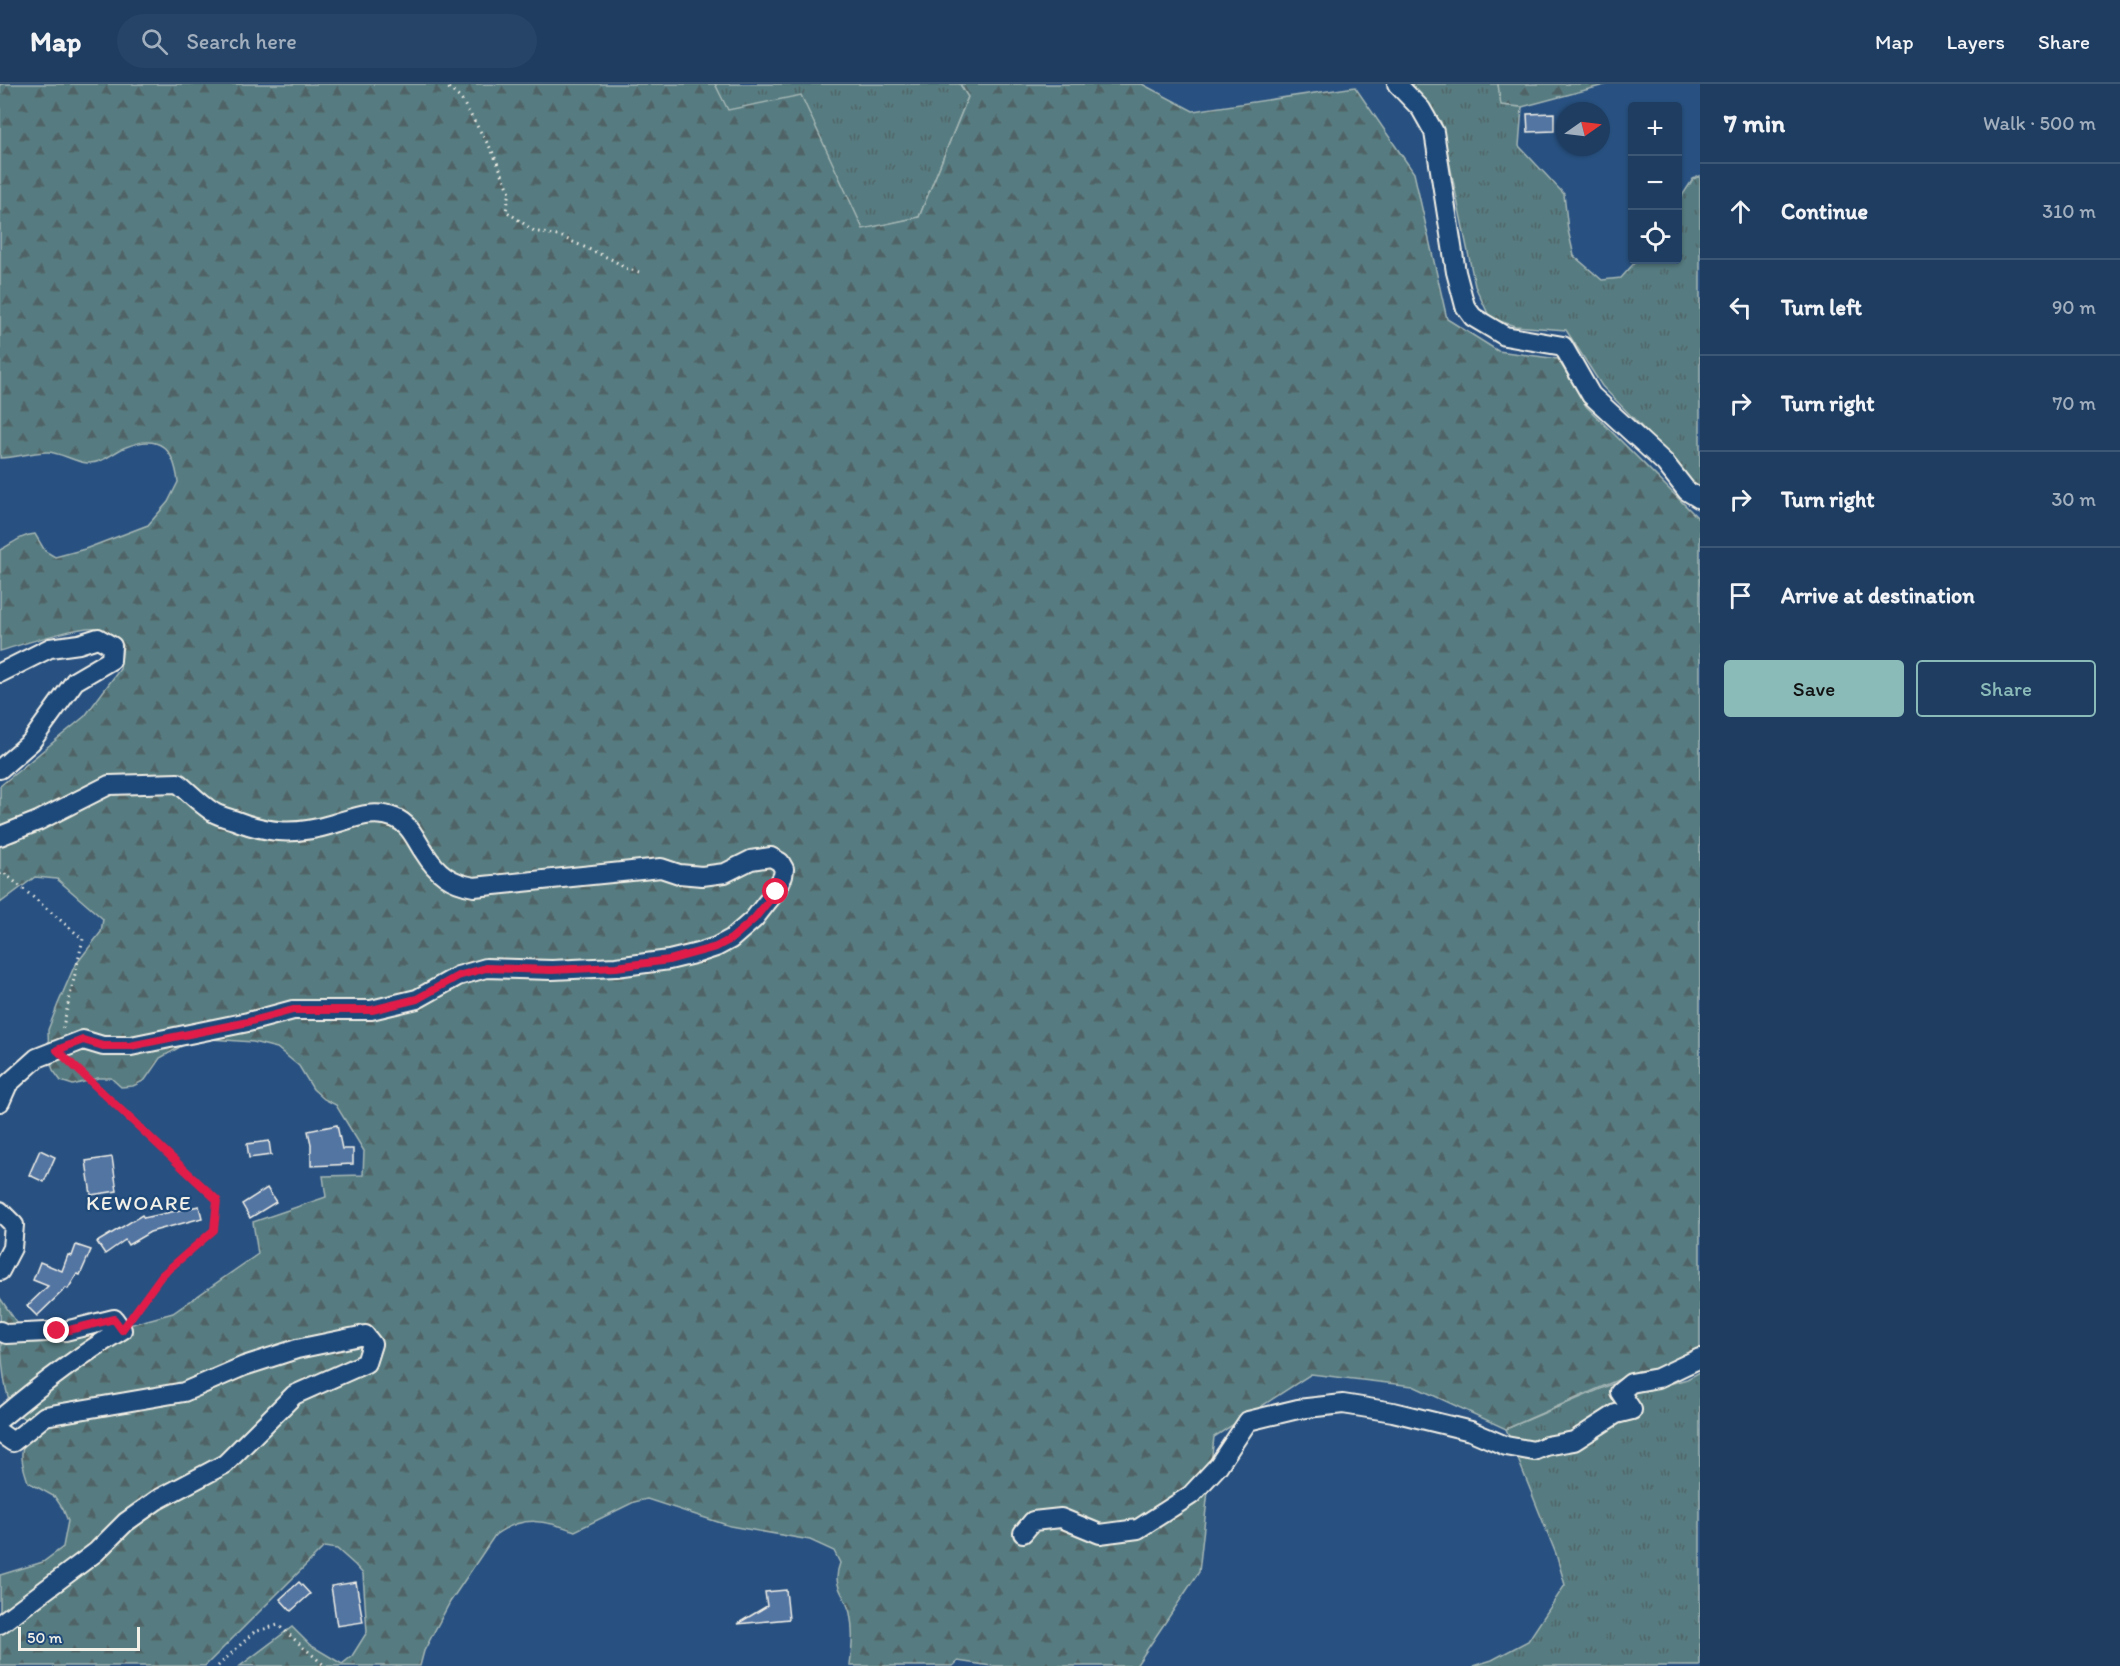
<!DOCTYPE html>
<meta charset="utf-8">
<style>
body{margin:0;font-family:Itim,sans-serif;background:#264467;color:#f1f3f6}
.controls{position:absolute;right:18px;top:18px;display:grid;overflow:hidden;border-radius:6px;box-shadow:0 2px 4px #0004}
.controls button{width:54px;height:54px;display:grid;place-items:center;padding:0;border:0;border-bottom:2px solid #3c5676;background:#1e3d61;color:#f1f3f6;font:30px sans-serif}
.compass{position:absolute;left:1556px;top:18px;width:54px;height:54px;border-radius:50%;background:#1e3d61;box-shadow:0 2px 4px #0004;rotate:76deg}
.scale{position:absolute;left:18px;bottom:15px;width:122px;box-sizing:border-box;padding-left:6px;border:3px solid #f4f1e8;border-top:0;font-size:16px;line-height:21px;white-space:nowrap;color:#f4f1e8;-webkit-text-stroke:4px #1f4a7a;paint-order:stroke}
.stop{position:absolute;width:18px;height:18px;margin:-14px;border:4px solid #e11d48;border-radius:50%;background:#fff}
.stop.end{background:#e11d48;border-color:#fff;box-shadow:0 2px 6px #0008}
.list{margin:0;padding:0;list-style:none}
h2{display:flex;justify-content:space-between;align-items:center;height:78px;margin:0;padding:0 24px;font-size:26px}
h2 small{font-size:20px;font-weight:400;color:#a1aebd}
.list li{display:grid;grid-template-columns:39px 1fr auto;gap:18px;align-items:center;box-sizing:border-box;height:96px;padding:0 24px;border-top:2px solid #3c5676}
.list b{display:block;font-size:22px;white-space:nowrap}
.list em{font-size:20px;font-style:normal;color:#a1aebd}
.actions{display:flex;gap:12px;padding:18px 24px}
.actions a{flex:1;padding:14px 0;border:2px solid #8bbbb9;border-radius:6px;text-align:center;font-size:21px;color:#8bbbb9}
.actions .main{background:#8bbbb9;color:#111}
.icon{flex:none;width:33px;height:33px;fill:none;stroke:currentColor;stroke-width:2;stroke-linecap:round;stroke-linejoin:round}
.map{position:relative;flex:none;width:1700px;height:1582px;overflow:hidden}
header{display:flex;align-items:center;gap:36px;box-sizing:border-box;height:84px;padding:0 30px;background:#1e3d61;border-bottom:2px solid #3c5676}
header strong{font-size:28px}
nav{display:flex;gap:33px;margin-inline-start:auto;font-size:21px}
.search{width:420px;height:54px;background:#264467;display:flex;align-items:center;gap:15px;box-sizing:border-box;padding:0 21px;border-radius:33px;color:#a1aebd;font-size:22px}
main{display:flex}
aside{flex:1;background:#1e3d61}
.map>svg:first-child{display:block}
.grass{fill:url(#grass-tufts);stroke:#a5b6b4;stroke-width:1.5}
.forest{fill:url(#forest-firs);stroke:#a5b6b4;stroke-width:1.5}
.building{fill:#5374a2;stroke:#f4f1e8;stroke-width:1.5}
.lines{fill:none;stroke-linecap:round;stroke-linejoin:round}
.street-casing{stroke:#f4f1e8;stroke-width:22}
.path{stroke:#f4f1e8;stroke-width:3;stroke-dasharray:1.5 4.5;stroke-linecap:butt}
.street{stroke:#1f4a7a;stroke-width:18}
.route{stroke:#e11d48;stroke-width:8}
.labels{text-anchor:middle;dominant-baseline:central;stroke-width:4.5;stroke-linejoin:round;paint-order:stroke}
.quarter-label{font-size:21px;letter-spacing:1.5px;fill:#f4f1e8;stroke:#1f4a7a}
</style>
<header>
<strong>Map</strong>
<div class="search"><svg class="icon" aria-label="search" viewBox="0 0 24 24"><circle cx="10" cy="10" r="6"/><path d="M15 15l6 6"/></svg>Search here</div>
<nav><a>Map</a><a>Layers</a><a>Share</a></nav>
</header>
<main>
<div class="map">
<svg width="1700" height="1582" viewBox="0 0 1700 1582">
<defs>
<pattern id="grass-tufts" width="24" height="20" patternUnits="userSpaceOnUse" patternTransform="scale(1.5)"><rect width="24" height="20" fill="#567b81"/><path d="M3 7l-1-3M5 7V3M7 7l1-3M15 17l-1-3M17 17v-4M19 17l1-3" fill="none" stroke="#506466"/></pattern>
<pattern id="forest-firs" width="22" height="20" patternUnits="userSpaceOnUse" patternTransform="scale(1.5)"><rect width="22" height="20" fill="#567b81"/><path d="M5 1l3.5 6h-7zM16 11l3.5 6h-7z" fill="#506466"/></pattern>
</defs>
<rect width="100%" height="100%" fill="#285181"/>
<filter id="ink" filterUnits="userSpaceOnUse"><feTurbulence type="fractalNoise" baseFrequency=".0167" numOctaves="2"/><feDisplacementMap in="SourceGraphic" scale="12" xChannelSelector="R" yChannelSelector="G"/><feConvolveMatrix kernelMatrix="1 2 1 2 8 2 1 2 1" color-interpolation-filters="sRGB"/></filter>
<g filter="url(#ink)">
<g class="grass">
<polygon points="715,0 960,0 968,13 919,133 863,146 801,12 727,27"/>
<polygon points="1408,0 1498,0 1502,21 1522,23 1519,62 1564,110 1568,146 1574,172 1602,196 1621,194 1637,176 1678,176 1678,118 1693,95 1700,92 1700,404 1693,401 1640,341 1602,302 1566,246 1515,242 1490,234 1475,202 1441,38"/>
<polygon points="1700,1288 1700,1582 1473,1582 1492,1576 1528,1557 1565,1501 1556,1470 1506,1345 1624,1295 1645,1307 1687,1295"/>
</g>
<g class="forest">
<path d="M0,0h715l13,26 73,-15 62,134 56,-12 49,-120 -8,-13h182l51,27 162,-24 59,86 33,146 51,32 60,8 28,47 114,114v830l-41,18 -21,3 -132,58 -93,-43 -102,-12 -97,63 -15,135 -63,94h-145l-33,-5 -5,5h-103c2,-19 4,-34 0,-53 -5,-20 -19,-26 -10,-50l-6,-12 -24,-11 -80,-14 -83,-27 -13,3 -59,29c-29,-11 -53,-16 -80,4l-45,67 -26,49 -4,15h-180l52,-39 18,18 32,19 10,-8 15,-24 -4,-58 -8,-9 -18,-16 -13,-2 -119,119h-205v-91l43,-13 20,-15 5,-26 -5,-12 -8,-12 -27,-15c-3,-10 -7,-19 -6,-29 1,-12 5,-21 4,-33 -4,-3 -9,-6 -12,-9 -14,-23 -14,-84 -14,-113l23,34 106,-7 44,-12 85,-59 -5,-32 73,-25 -3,-21 40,-1 1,-24 -28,-46 -12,-6 -11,-10 -14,-23 -22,-18 -24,-6 -57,-4 -36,20 -15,22 -12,6 -12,1 -10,-9h-13l-25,7 -12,-4 -8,-11 -4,-12 -1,-28 10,-26 16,-37 27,-35 2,-13 -46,-40 -22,-2 -35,26v-117l85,-70 35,-47 3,-24c-7,-8 -16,-16 -27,-17 -19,-2 -75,17 -96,23v-101c14,-7 19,-14 35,-16l10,17 10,6 30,-8 63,-24 20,-23 10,-20c-4,-33 -18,-49 -52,-35 -13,5 -23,17 -39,16 -13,-1 -27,-11 -40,-11 -16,0 -31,6 -47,6z"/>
<polygon points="1498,0 1608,0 1522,23 1501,21"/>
</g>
<g class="building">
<polygon points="1554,29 1554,47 1528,48 1527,30"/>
<polygon points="337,1041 342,1065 353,1065 353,1080 311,1082 311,1060 308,1047"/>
<polygon points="269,1057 271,1071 249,1074 247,1060"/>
<polygon points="40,1066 55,1073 44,1098 29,1091"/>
<polygon points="112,1073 117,1107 91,1111 86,1077"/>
<polygon points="267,1104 276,1118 250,1134 242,1120"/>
<polygon points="199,1122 202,1134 150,1148 128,1161 125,1156 105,1170 97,1158 142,1131 144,1134"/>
<polygon points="76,1161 91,1166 80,1191 77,1190 68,1205 66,1204 37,1232 27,1222 48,1202 33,1196 40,1178 62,1187 68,1171 72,1172"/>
<polygon points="299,1498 310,1510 291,1527 280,1515"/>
<polygon points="356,1498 363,1538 337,1542 331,1502"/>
<polygon points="786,1506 789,1535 737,1540 767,1522 765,1508"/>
</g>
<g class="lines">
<g class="street-casing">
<g id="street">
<polyline points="1397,0 1421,25 1434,48 1456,188 1465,222 1473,233 1505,252 1563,262 1591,311 1665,379 1687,407 1700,415"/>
<polyline points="0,589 50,564 79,560 98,554 112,562 111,576 75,597 31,658 0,685"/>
<path d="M0,752l38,-15 71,-36 69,-2c11,9 22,21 35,29 6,4 15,6 21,8 35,14 63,15 99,4 21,-6 40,-15 62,-6 15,6 20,21 29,34 13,21 26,31 50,35l187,-19 18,6 23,2 23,-3 26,-13 20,-3 9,5 4,7 -1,7 -8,16 -21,27 -23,20 -15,8 -18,6 -29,7 -53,7 -64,3 -66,-2 -28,8 -41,23 -46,11h-78l-45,12 -117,24h-28l-20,-6 -46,18 -29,26 -8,18"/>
<polyline points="0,1127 14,1141 12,1164 0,1187"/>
<path d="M0,1247l6,3 59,-3 49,-12 8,11c-44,26 -83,56 -122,89"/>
<polyline points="0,1349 13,1358 45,1332 184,1308 244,1282 297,1265 365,1251 372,1260 366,1279 294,1311 225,1380 157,1416 126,1438 96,1468 0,1540"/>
<polyline points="1023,1449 1033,1437 1061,1434 1100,1450 1138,1445 1191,1411 1218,1382 1248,1337 1298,1325 1343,1320 1393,1328 1471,1347 1506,1362 1534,1367 1546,1362 1574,1357 1616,1330 1632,1326 1620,1308 1631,1299 1658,1294 1700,1274"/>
</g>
</g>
<g class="path">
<polyline points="444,0 461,15 492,67 510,108 506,127 534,147 562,153 613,176 625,184 639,188"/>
<polyline points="0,790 3,788 83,855 62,947"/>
<polyline points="70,977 217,1116 215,1146 162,1191 131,1233"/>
<polyline points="218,1582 254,1548 278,1541 325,1582"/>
</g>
<use href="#street" class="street"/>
</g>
</g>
<g class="lines" filter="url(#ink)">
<polyline class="route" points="57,1247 65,1247 114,1235 122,1246 162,1191 214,1146 217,1116 57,966 83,956 103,962 130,962 248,938 293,926 372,926 417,915 458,892 486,884 552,886 616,883 669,876 716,863 731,855 754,835 776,808"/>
</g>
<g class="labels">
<g class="quarter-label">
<text x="139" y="1118">KEWOARE</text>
</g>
</g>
</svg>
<div class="controls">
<button>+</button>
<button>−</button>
<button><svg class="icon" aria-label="locate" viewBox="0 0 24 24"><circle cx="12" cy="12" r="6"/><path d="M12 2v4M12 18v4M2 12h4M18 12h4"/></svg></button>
</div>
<svg class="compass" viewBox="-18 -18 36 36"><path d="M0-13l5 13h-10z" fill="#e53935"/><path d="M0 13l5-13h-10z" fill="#a1aebd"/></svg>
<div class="scale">50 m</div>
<div class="stop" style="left:776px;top:808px"></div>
<div class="stop end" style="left:57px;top:1247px"></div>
</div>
<aside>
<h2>7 min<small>Walk · 500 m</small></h2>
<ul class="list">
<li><svg class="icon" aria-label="ahead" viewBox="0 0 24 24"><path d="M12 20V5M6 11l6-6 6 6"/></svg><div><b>Continue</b></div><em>310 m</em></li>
<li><svg class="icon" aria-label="left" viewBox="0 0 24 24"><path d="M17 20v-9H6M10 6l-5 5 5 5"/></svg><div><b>Turn left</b></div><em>90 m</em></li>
<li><svg class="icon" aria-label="right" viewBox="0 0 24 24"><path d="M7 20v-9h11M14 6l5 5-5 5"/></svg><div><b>Turn right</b></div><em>70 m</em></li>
<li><svg class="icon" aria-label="right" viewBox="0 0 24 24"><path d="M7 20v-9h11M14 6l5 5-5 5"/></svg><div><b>Turn right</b></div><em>30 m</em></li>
<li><svg class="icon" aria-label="arrive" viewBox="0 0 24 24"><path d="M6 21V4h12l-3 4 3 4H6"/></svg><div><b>Arrive at destination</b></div></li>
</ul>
<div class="actions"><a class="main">Save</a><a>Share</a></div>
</aside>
</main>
